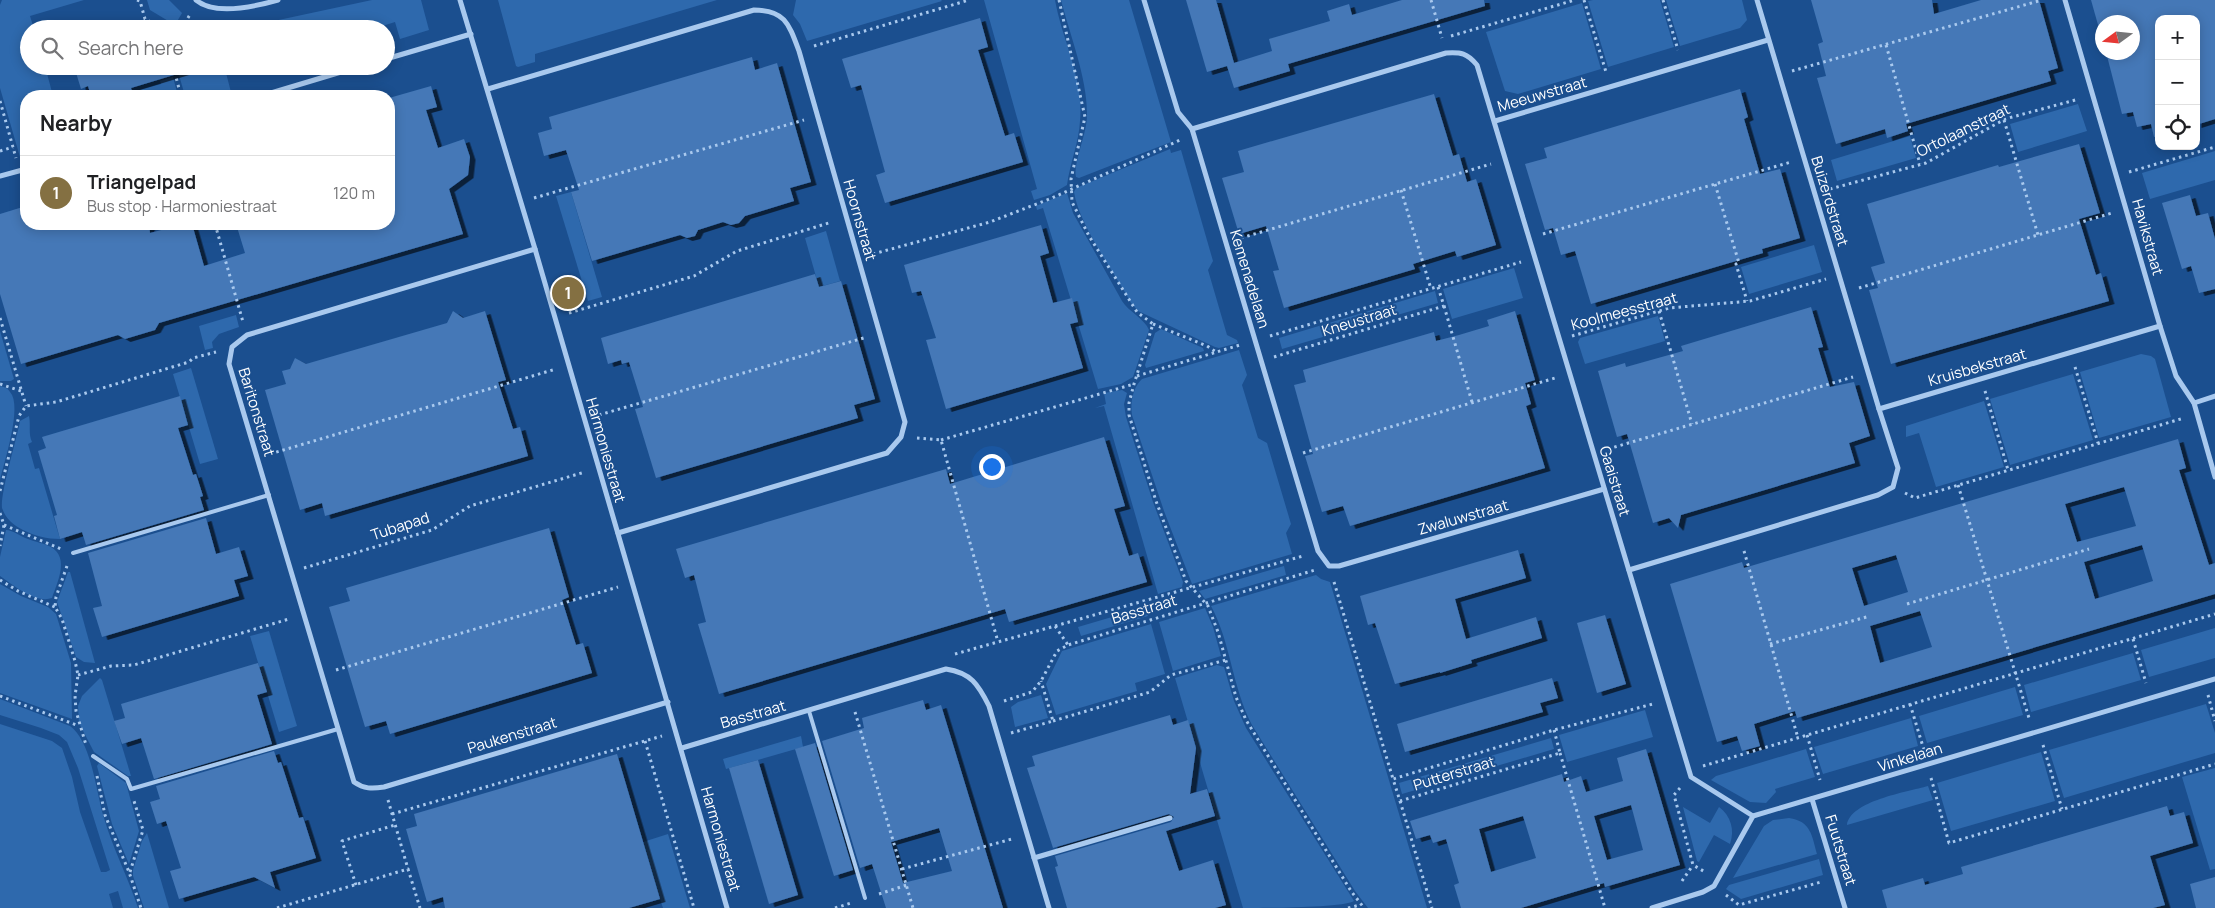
<!DOCTYPE html>
<meta charset="utf-8">
<style>
body{margin:0;font-family:Manrope,sans-serif;background:#f6f6f6;color:#202124}
.controls{position:absolute;right:15px;top:15px;display:grid;overflow:hidden;border-radius:10px;box-shadow:0 2px 12px #0003}
.controls button{width:45px;height:45px;display:grid;place-items:center;padding:0;border:0;border-bottom:1px solid #e0e0e0;background:#fff;color:#202124;font:25px sans-serif}
.compass{position:absolute;left:2095px;top:15px;width:45px;height:45px;border-radius:50%;background:#fff;box-shadow:0 2px 12px #0003;rotate:255deg}
.you{position:absolute;left:991px;top:466px;width:18px;height:18px;margin:-12px;border:4px solid #fff;border-radius:50%;background:#1a73e8;box-shadow:0 0 0 8px #1a73e833}
.badge{display:grid;place-items:center;width:32px;height:32px;border-radius:50%;background:#847042;color:#fff;font-size:16px;font-weight:700}
.pin{position:absolute;translate:-50% -50%;border:2px solid #fff;box-shadow:0 1px 5px #0006}
.list{margin:0;padding:0;list-style:none}
h2{display:flex;justify-content:space-between;align-items:center;height:65px;margin:0;padding:0 20px;font-size:21px}
h2 small{font-size:16px;font-weight:400;color:#757577}
.list li{display:grid;grid-template-columns:32px 1fr auto;gap:15px;align-items:center;box-sizing:border-box;height:75px;padding:0 20px;border-top:1px solid #e0e0e0}
.list b{display:block;font-size:19px;white-space:nowrap}
.list p{margin:0;font-size:16px;white-space:nowrap;color:#757577}
.list em{font-size:16px;font-style:normal;color:#757577}
.icon{flex:none;width:28px;height:28px;fill:none;stroke:currentColor;stroke-width:2;stroke-linecap:round;stroke-linejoin:round}
.map{position:relative;flex:none;width:2215px;height:908px;overflow:hidden}
.search{position:absolute;background:#fff;box-shadow:0 2px 12px #0003;left:20px;top:20px;width:375px;height:55px;display:flex;align-items:center;gap:12px;box-sizing:border-box;padding:0 18px;border-radius:28px;color:#757577;font-size:19px}
.panel{position:absolute;background:#fff;box-shadow:0 2px 12px #0003;left:20px;top:90px;width:375px;height:140px;border-radius:20px}
.map>svg:first-child{display:block}
.green{fill:#2e69ad}
.building{fill:#4478b7;fill-rule:evenodd;filter:url(#shadow)}
.lines{fill:none;stroke-linecap:round;stroke-linejoin:round}
.path{stroke:#a9c9ee;stroke-width:3;stroke-dasharray:2.5 4;stroke-linecap:butt}
.service{stroke:#a9c9ee;stroke-width:4}
.minor{stroke:#a9c9ee;stroke-width:5}
.labels{text-anchor:middle;dominant-baseline:central;stroke-width:4;stroke-linejoin:round;paint-order:stroke}
.street-label{font-size:15px;fill:#fff;stroke:#1b4f8f}
</style>
<div class="map">
<svg width="2215" height="908" viewBox="0 0 2215 908">
<defs>
<filter id="shadow"><feDropShadow dx="5.5" dy="3" stdDeviation="0" flood-color="#0009"/></filter>
</defs>
<rect width="100%" height="100%" fill="#1b4f8f"/>
<g class="green">
<polygon points="2,0 84,0 30,16 34,29 29,29 29,66 45,66 53,96 26,96 26,162 22,164 0,88 0,5"/>
<polygon points="147,0 169,0 182,13 175,25 150,10"/>
<polygon points="372,0 421,0 429,30 400,39 395,22 373,29 236,29"/>
<polygon points="498,0 717,0 535,54 535,62 518,67 516,66"/>
<polygon points="796,0 941,0 942,1 807,41 800,24 793,15"/>
<path d="M984,0h71c7,40 29,79 25,121 -1,21 -10,42 -13,64l-17,10 -16,5 -3,-9 6,-2z"/>
<path d="M1061,0h68l42,142 -92,36 -3,-1c-3,-15 12,-45 11,-64 0,-35 -17,-78 -26,-113z"/>
<polygon points="1593,0 1660,0 1674,47 1608,67 1588,1"/>
<polygon points="1666,0 1742,0 1747,20 1740,28 1680,46"/>
<polygon points="1582,3 1601,69 1518,94 1505,91 1486,32"/>
<polygon points="188,66 248,66 226,73 232,96 185,96 179,75 189,72"/>
<polygon points="173,77 178,96 161,96 159,92 146,96 118,96 161,84 160,81"/>
<polygon points="2078,104 2087,131 2018,152 2010,124"/>
<polygon points="1910,136 1916,158 1837,181 1831,160"/>
<path d="M1170,149l1,4 10,-3 32,111 -5,9 19,65 10,5 1,3 -19,5 -4,-1 -77,-36 -7,-8c-16,-30 -52,-78 -57,-111l2,-4z"/>
<polygon points="2215,151 2215,180 2150,199 2142,173"/>
<polygon points="571,192 602,297 588,301 556,196"/>
<path d="M1067,193l6,20 49,88c7,11 23,18 27,29l-16,47 -12,7 -23,5 -55,-181 -6,2 -1,-4z"/>
<polygon points="826,231 840,281 819,287 805,238"/>
<polygon points="1814,245 1822,272 1749,294 1741,267"/>
<polygon points="1514,268 1523,298 1452,319 1443,289"/>
<polygon points="1435,291 1438,303 1282,349 1279,338"/>
<polygon points="236,315 239,327 219,334 212,342 213,348 205,350 199,326"/>
<polygon points="1658,316 1665,341 1585,364 1578,342 1580,338"/>
<polygon points="1161,329 1203,348 1204,351 1146,368 1145,365 1155,333"/>
<polygon points="0,331 14,379 11,381 0,381"/>
<path d="M1239,350l8,25 -5,10 16,53 9,5 24,81 -5,9 6,21 -100,30 -28,-73 -32,-96c-2,-12 1,-28 10,-36z"/>
<polygon points="2141,354 2151,356 2155,359 2171,417 2099,438 2080,372"/>
<polygon points="191,368 218,459 200,464 173,374"/>
<polygon points="2073,374 2093,440 2010,465 1990,399"/>
<path d="M0,386c4,1 8,2 10,6 13,14 -6,70 -10,88z"/>
<polygon points="1122,390 1127,393 1124,404 1126,417 1153,502 1183,582 1182,587 1158,594 1104,406 1095,408 1106,404 1104,393"/>
<polygon points="1984,401 2004,467 1936,487 1919,433 1906,437 1906,426"/>
<path d="M29,416c2,10 -1,17 3,26l-4,2 7,25 4,-1 21,71c-13,0 -25,-3 -37,-9 -10,-5 -17,-11 -21,-22 -2,-14 15,-70 18,-87z"/>
<path d="M6,530c7,0 15,7 22,9 7,3 16,4 23,8 19,11 6,36 1,51 -16,6 -39,-13 -52,-22v-19z"/>
<polygon points="1284,566 1286,575 1205,599 1199,591"/>
<polygon points="68,572 70,572 95,663 84,662 76,657 57,602"/>
<path d="M1316,575l5,4 9,3 97,326h-59l-13,-17 -103,-166c-20,-38 -21,-82 -41,-119z"/>
<polygon points="0,584 21,596 48,607 56,614 71,663 72,719 0,693"/>
<polygon points="1146,607 1148,616 1081,636 1078,627"/>
<polygon points="1205,608 1213,627 1221,656 1173,671 1159,622"/>
<polygon points="1151,624 1165,674 1135,683 1137,691 1056,715 1046,684 1062,651"/>
<polygon points="2215,628 2215,658 2149,677 2141,650"/>
<polygon points="269,631 297,726 279,732 250,636"/>
<polygon points="2133,653 2141,680 2031,712 2024,685"/>
<path d="M1217,665l7,2 10,34 12,27 108,173c-12,7 -91,7 -111,7l-68,-230z"/>
<polygon points="100,678 102,680 131,776 128,776 94,752 79,723 78,706 82,696"/>
<polygon points="2015,687 2023,715 1927,743 1919,716"/>
<polygon points="1041,695 1048,718 1015,727 1011,707 1018,702"/>
<path d="M0,699l70,27c22,16 26,67 34,92 9,31 24,59 34,90h-15l-5,-17 -9,3 4,14h-113v-184l52,17 10,7 10,29 8,35 21,60h5l4,-2 -32,-102 -11,-26 -8,-7 -18,-7 -41,-13z"/>
<polygon points="2206,704 2215,733 2215,753 2064,798 2049,750"/>
<polygon points="1645,710 1653,737 1567,762 1559,735"/>
<polygon points="1911,718 1918,746 1823,774 1814,747"/>
<polygon points="801,736 803,747 726,769 723,759"/>
<polygon points="1551,738 1554,749 1402,794 1399,783"/>
<polygon points="1806,749 1815,777 1775,789 1776,792 1766,803 1750,802 1711,780 1716,776"/>
<polygon points="2041,752 2055,801 1951,831 1937,783"/>
<polygon points="99,763 126,783 139,831 129,864 112,824 97,766"/>
<polygon points="2215,768 2215,869 2210,870 2182,777"/>
<path d="M1928,786l5,14 -86,25c3,-24 60,-33 81,-39z"/>
<path d="M1683,807l27,16 9,-16c12,9 16,23 11,37l-16,-9 -15,27 -2,-1z"/>
<path d="M1789,818c22,3 23,18 28,36l-84,24 31,-52 9,-6z"/>
<polygon points="147,833 169,908 144,908 133,876 133,870 142,841"/>
<polygon points="668,834 690,908 663,908 660,899 643,842"/>
<polygon points="1819,859 1823,875 1741,899 1726,889 1729,885"/>
</g>
<g class="building">
<polygon points="1186,0 1216,0 1234,63 1272,51 1269,39 1330,21 1327,11 1349,4 1352,15 1402,0 1484,0 1485,6 1288,64 1290,71 1234,88 1227,66 1207,72"/>
<polygon points="1811,0 1932,0 1934,14 1981,0 2039,0 2058,68 2048,71 2051,81 1906,124 1908,131 1887,138 1885,129 1836,144 1817,78 1826,76 1818,44 1823,42"/>
<polygon points="2091,0 2215,0 2215,119 2196,125 2196,19 2159,19 2159,136 2154,137 2151,124 2137,127 2133,112 2122,114 2106,52 2132,52 2132,22 2102,22 2102,39"/>
<polygon points="980,18 988,47 978,50 1005,136 1014,133 1023,162 885,203 876,175 885,172 861,85 851,88 842,59"/>
<polygon points="117,20 120,29 89,29"/>
<polygon points="752,57 755,70 777,63 811,182 790,188 794,201 745,216 739,223 731,225 723,222 698,230 695,236 687,238 680,235 592,261 571,192 579,190 566,150 544,156 538,133 552,129 549,117"/>
<polygon points="74,66 187,66 187,71 131,88 132,91 116,96 91,96 88,86 81,89"/>
<polygon points="431,86 437,107 426,110 438,148 464,139 470,157 468,175 449,189 463,234 159,323 155,330 125,339 118,335 21,364 0,294 0,214 26,206 26,224 149,224 150,233 184,224 192,224 204,266 245,253 237,227 247,224 389,224 389,98"/>
<polygon points="1740,89 1748,117 1744,119 1760,174 1780,169 1800,238 1762,249 1763,253 1591,304 1575,251 1561,255 1553,228 1545,230 1525,164 1547,158 1544,148"/>
<polygon points="1434,94 1453,156 1459,154 1467,182 1476,179 1496,245 1457,257 1455,251 1413,264 1415,269 1284,308 1273,271 1279,270 1266,226 1239,234 1232,211 1222,178 1244,172 1238,151"/>
<polygon points="2079,144 2100,213 2079,219 2096,275 2101,273 2109,301 1891,364 1869,290 1878,288 1871,267 1885,263 1867,204 1998,165 1999,167"/>
<polygon points="2190,195 2196,216 2208,213 2215,239 2215,289 2199,293 2191,266 2182,269 2162,203"/>
<polygon points="1041,225 1049,253 1040,256 1053,303 1072,298 1078,322 1070,324 1083,368 946,409 926,340 936,338 921,291 912,293 904,265"/>
<polygon points="815,274 819,287 841,281 875,399 854,405 858,418 656,478 635,409 643,407 629,362 622,364 621,360 608,364 601,338"/>
<polygon points="1811,307 1823,347 1818,348 1830,387 1854,382 1870,436 1849,443 1855,463 1681,515 1678,528 1669,518 1653,523 1627,434 1617,437 1598,371 1625,363 1626,367 1683,351 1681,346"/>
<polygon points="453,311 463,318 485,311 506,380 498,382 513,429 520,427 528,456 325,516 322,503 300,510 265,390 286,384 282,371 290,369 295,358 306,364 447,323"/>
<polygon points="1515,311 1535,380 1525,383 1531,404 1526,406 1545,468 1350,526 1343,506 1322,512 1305,456 1313,454 1294,385 1306,382 1303,370 1434,332 1436,341 1459,335 1489,326 1487,320"/>
<polygon points="180,396 188,425 178,428 193,475 196,474 203,496 200,497 204,510 86,545 82,532 60,539 54,516 57,515 38,451 46,448 42,437"/>
<polygon points="1104,437 1125,506 1114,509 1129,556 1138,553 1147,582 1009,622 1005,609 719,694 698,624 706,622 694,575 685,578 676,549 946,469 950,484"/>
<path d="M2178,439l8,29 -7,2 30,95 6,-2v31l-418,124 -2,-7 -41,13 6,22 -18,5 -5,-15 -20,6 -47,-158 72,-22 2,6zM2124,487l12,39 -59,16 -12,-38zM2142,545l11,36 -58,18 -11,-37zM1896,555l12,37 -44,14 -12,-38zM1920,611l12,36 -52,16 -10,-37z"/>
<polygon points="206,518 216,554 239,547 248,576 234,580 239,596 102,637 93,608 102,606 88,553"/>
<polygon points="549,528 569,597 562,600 576,645 583,643 592,673 390,734 386,721 365,727 329,607 350,601 346,588"/>
<polygon points="1518,550 1526,578 1455,599 1466,639 1536,617 1542,638 1471,660 1472,663 1440,673 1440,672 1395,684 1375,623 1368,625 1360,596"/>
<polygon points="1605,615 1626,684 1597,693 1577,623"/>
<polygon points="258,663 267,692 257,695 272,744 154,779 141,738 122,744 114,721 125,718 121,704"/>
<polygon points="1552,678 1558,698 1540,703 1543,712 1405,752 1397,724"/>
<path d="M923,700l3,10 15,-5 62,203h-117l-14,-44 -12,4 -38,-127 42,-13 -2,-10zM939,828l13,43 -49,12 -12,-41z"/>
<polygon points="1170,715 1173,725 1188,720 1196,748 1190,794 1207,789 1215,816 1166,831 1179,871 1213,860 1226,905 1215,908 1067,908 1055,867 1058,866 1055,856 1171,822 1174,817 1169,814 1053,848 1027,768 1035,766 1032,756"/>
<polygon points="815,743 853,870 834,876 795,749"/>
<path d="M1646,749l34,116 -75,22 -1,-4 -83,25h-60l-7,-23 5,-2 -13,-44 -13,4 -3,-8 -14,4 -6,-18 152,-47 2,8 17,-6 5,16 37,-11 -6,-23zM1631,805l12,45 -36,10 -13,-44zM1523,816l13,42 -45,14 -12,-43z"/>
<polygon points="274,751 278,763 281,762 299,818 303,817 316,858 270,872 275,888 254,877 179,899 170,871 181,868 166,821 157,824 150,802 160,799 156,786"/>
<polygon points="617,754 660,899 629,908 445,908 443,897 427,902 406,829 417,826 414,814"/>
<polygon points="758,760 798,895 769,904 729,768"/>
<polygon points="2167,806 2170,816 2184,812 2193,843 2150,856 2165,905 2153,908 1887,908 1882,890 1923,878 1925,885 1963,874 1961,867"/>
<polygon points="2215,877 2215,908 2196,908 2190,884"/>
</g>
<g class="lines">
<g class="path">
<polyline points="137,0 140,1 145,19 164,29"/>
<polyline points="1059,0 1085,117 1071,179 1072,202 1089,236 1137,312 1153,324 1134,384 1129,403 1129,415 1156,501 1186,581 1208,606 1218,632 1236,697 1246,720 1351,891 1364,908"/>
<polyline points="1431,0 1442,38"/>
<polyline points="1584,0 1606,72"/>
<polyline points="1663,0 1678,50"/>
<polyline points="181,29 191,13"/>
<polyline points="1451,36 1575,0"/>
<polyline points="1886,45 1920,164"/>
<polyline points="814,46 969,0"/>
<polyline points="173,66 181,96"/>
<polyline points="1792,71 2042,0"/>
<polyline points="0,101 16,158"/>
<polyline points="2004,120 2038,235"/>
<polyline points="0,151 13,147"/>
<polyline points="2129,172 2215,147"/>
<polyline points="1715,184 1739,263 1736,264 1747,301"/>
<polyline points="1830,189 1926,163 2005,119 2079,99"/>
<polyline points="1401,190 1431,289"/>
<polyline points="534,198 804,120"/>
<polyline points="215,224 243,322"/>
<polyline points="1543,234 1791,162"/>
<polyline points="1241,238 1491,164"/>
<polyline points="873,254 990,222 1052,198 1180,140"/>
<polyline points="1859,288 2112,213"/>
<polyline points="1444,306 1472,402"/>
<polyline points="1659,311 1692,424"/>
<polyline points="569,313 694,276 737,251 832,222"/>
<polyline points="0,318 26,406"/>
<polyline points="1153,324 1207,346 1216,352"/>
<polyline points="1270,336 1521,262"/>
<polyline points="1572,336 1669,308 1750,301 1826,279"/>
<polyline points="1274,357 1444,306 1438,287"/>
<polyline points="2075,367 2098,443"/>
<polyline points="1137,376 1240,345"/>
<polyline points="0,384 21,391"/>
<polyline points="1985,391 2008,470"/>
<polyline points="599,415 867,337"/>
<polyline points="917,438 941,440 998,642"/>
<polyline points="941,440 1134,384"/>
<polyline points="1608,449 1853,377"/>
<polyline points="1303,453 1555,378"/>
<polyline points="270,454 556,369"/>
<polyline points="1958,485 2029,718"/>
<polyline points="0,491 19,416 26,406 56,402 189,362 193,358 216,352"/>
<polyline points="1905,493 1915,498 2184,418"/>
<polyline points="0,513 4,525 0,546"/>
<polyline points="4,525 61,549"/>
<polyline points="1744,551 1798,738"/>
<polyline points="67,566 56,597 55,607 62,619 75,661 78,675 75,696 76,711 86,745"/>
<polyline points="304,568 432,530 470,506 585,472"/>
<polyline points="0,580 18,591 55,607"/>
<polyline points="1334,582 1393,779"/>
<polyline points="1907,604 2089,549"/>
<polyline points="1055,626 1303,556"/>
<polyline points="2133,639 2146,683"/>
<polyline points="1770,644 1870,616"/>
<polyline points="955,654 1055,626 1068,645"/>
<polyline points="336,670 618,587"/>
<polyline points="78,675 111,666 134,665 289,619"/>
<polyline points="2208,695 2215,721"/>
<polyline points="0,696 79,726"/>
<polyline points="1004,701 1032,692 1041,681 1057,651 1068,645 1315,570"/>
<polyline points="1910,704 1924,750"/>
<polyline points="855,712 913,908"/>
<polyline points="1053,721 1150,692 1171,675 1226,660"/>
<polyline points="1554,730 1560,753 1400,801 1393,779 1554,730 1653,704"/>
<polyline points="1011,733 1053,721 1041,681"/>
<polyline points="1807,735 1820,780"/>
<polyline points="645,741 694,908"/>
<polyline points="2043,745 2062,809"/>
<polyline points="1560,753 1605,908"/>
<polyline points="1703,766 2215,614"/>
<polyline points="97,776 105,815 129,872 141,908"/>
<polyline points="1931,778 1949,843 2215,764"/>
<polyline points="1680,788 1674,795 1693,865 1705,872"/>
<polyline points="388,800 408,869"/>
<polyline points="1400,801 1432,908"/>
<polyline points="392,814 662,736"/>
<polyline points="902,869 1012,839"/>
<polyline points="130,872 143,830 134,801"/>
<polyline points="1682,881 1693,865"/>
<polyline points="356,885 342,841 395,825"/>
<polyline points="879,894 907,885"/>
<polyline points="1726,895 1739,905 1821,882"/>
<polyline points="277,908 408,869 420,908"/>
<polyline points="835,908 851,903"/>
<polyline points="1348,908 1360,905"/>
</g>
<g class="service">
<polyline points="73,553 269,495"/>
<polyline points="809,711 865,898"/>
<polyline points="93,756 127,779 131,789 338,729"/>
</g>
<g class="minor">
<path d="M196,0c19,16 61,6 82,0"/>
<polyline points="460,0 535,249 727,908"/>
<polyline points="1144,0 1178,112 1192,129 1318,551 1329,566 1339,566 1604,489"/>
<polyline points="1757,0 1879,409"/>
<polyline points="2065,0 2160,326 2176,376 2194,403 2215,477"/>
<polyline points="386,59 471,34"/>
<path d="M488,89l266,-79c31,0 35,14 45,41l106,371 -4,15 -14,16 -269,80"/>
<polyline points="261,96 361,66"/>
<polyline points="1495,121 1768,40"/>
<path d="M1192,129l254,-76c15,-1 21,0 31,12l214,712 62,39"/>
<polyline points="0,176 26,169"/>
<path d="M535,249l-288,86 -15,12 -3,17 125,418c10,7 18,7 30,5l284,-85"/>
<polyline points="2194,403 2215,396"/>
<polyline points="1629,570 1878,495 1893,487 1898,468 1879,409 2160,326"/>
<path d="M682,748l264,-79c25,4 32,15 43,37l60,202"/>
<polyline points="1812,799 1845,908"/>
<polyline points="1034,858 1170,818"/>
<polyline points="1652,908 1703,892 1714,886 1753,816 2215,679"/>
</g>
</g>
<g class="labels">
<g class="street-label">
<text transform="translate(1542 94) rotate(-16)">Meeuwstraat</text>
<text transform="translate(1963 130) rotate(-26)">Ortolaanstraat</text>
<text transform="translate(1830 201) rotate(73)">Buizerdstraat</text>
<text transform="translate(860 220) rotate(74)">Hoornstraat</text>
<text transform="translate(2148 237) rotate(74)">Havikstraat</text>
<text transform="translate(1250 279) rotate(73)">Kemenadelaan</text>
<text transform="translate(1624 311) rotate(-15)">Koolmeesstraat</text>
<text transform="translate(1359 320) rotate(-17)">Kneustraat</text>
<text transform="translate(1977 367) rotate(-16)">Kruisbekstraat</text>
<text transform="translate(257 412) rotate(73)">Baritonstraat</text>
<text transform="translate(606 450) rotate(74)">Harmoniestraat</text>
<text transform="translate(1615 481) rotate(73)">Gaaistraat</text>
<text transform="translate(1463 517) rotate(-16)">Zwaluwstraat</text>
<text transform="translate(400 526) rotate(-18)">Tubapad</text>
<text transform="translate(1144 609) rotate(-17)">Basstraat</text>
<text transform="translate(753 714) rotate(-16)">Basstraat</text>
<text transform="translate(512 735) rotate(-17)">Paukenstraat</text>
<text transform="translate(1910 757) rotate(-17)">Vinkelaan</text>
<text transform="translate(1454 773) rotate(-17)">Putterstraat</text>
<text transform="translate(721 839) rotate(74)">Harmoniestraat</text>
<text transform="translate(1841 850) rotate(73)">Fuutstraat</text>
</g>
</g>
</svg>
<div class="controls">
<button>+</button>
<button>−</button>
<button><svg class="icon" aria-label="locate" viewBox="0 0 24 24"><circle cx="12" cy="12" r="6"/><path d="M12 2v4M12 18v4M2 12h4M18 12h4"/></svg></button>
</div>
<svg class="compass" viewBox="-18 -18 36 36"><path d="M0-13l5 13h-10z" fill="#e53935"/><path d="M0 13l5-13h-10z" fill="#757577"/></svg>
<div class="you"></div>
<div class="pin badge" style="left:568px;top:293px">1</div>
<div class="search"><svg class="icon" aria-label="search" viewBox="0 0 24 24"><circle cx="10" cy="10" r="6"/><path d="M15 15l6 6"/></svg>Search here</div>
<section class="panel">
<h2>Nearby<small></small></h2>
<ul class="list">
<li><span class="badge">1</span><div><b>Triangelpad</b><p>Bus stop · Harmoniestraat</p></div><em>120 m</em></li>
</ul>
</section>
</div>
